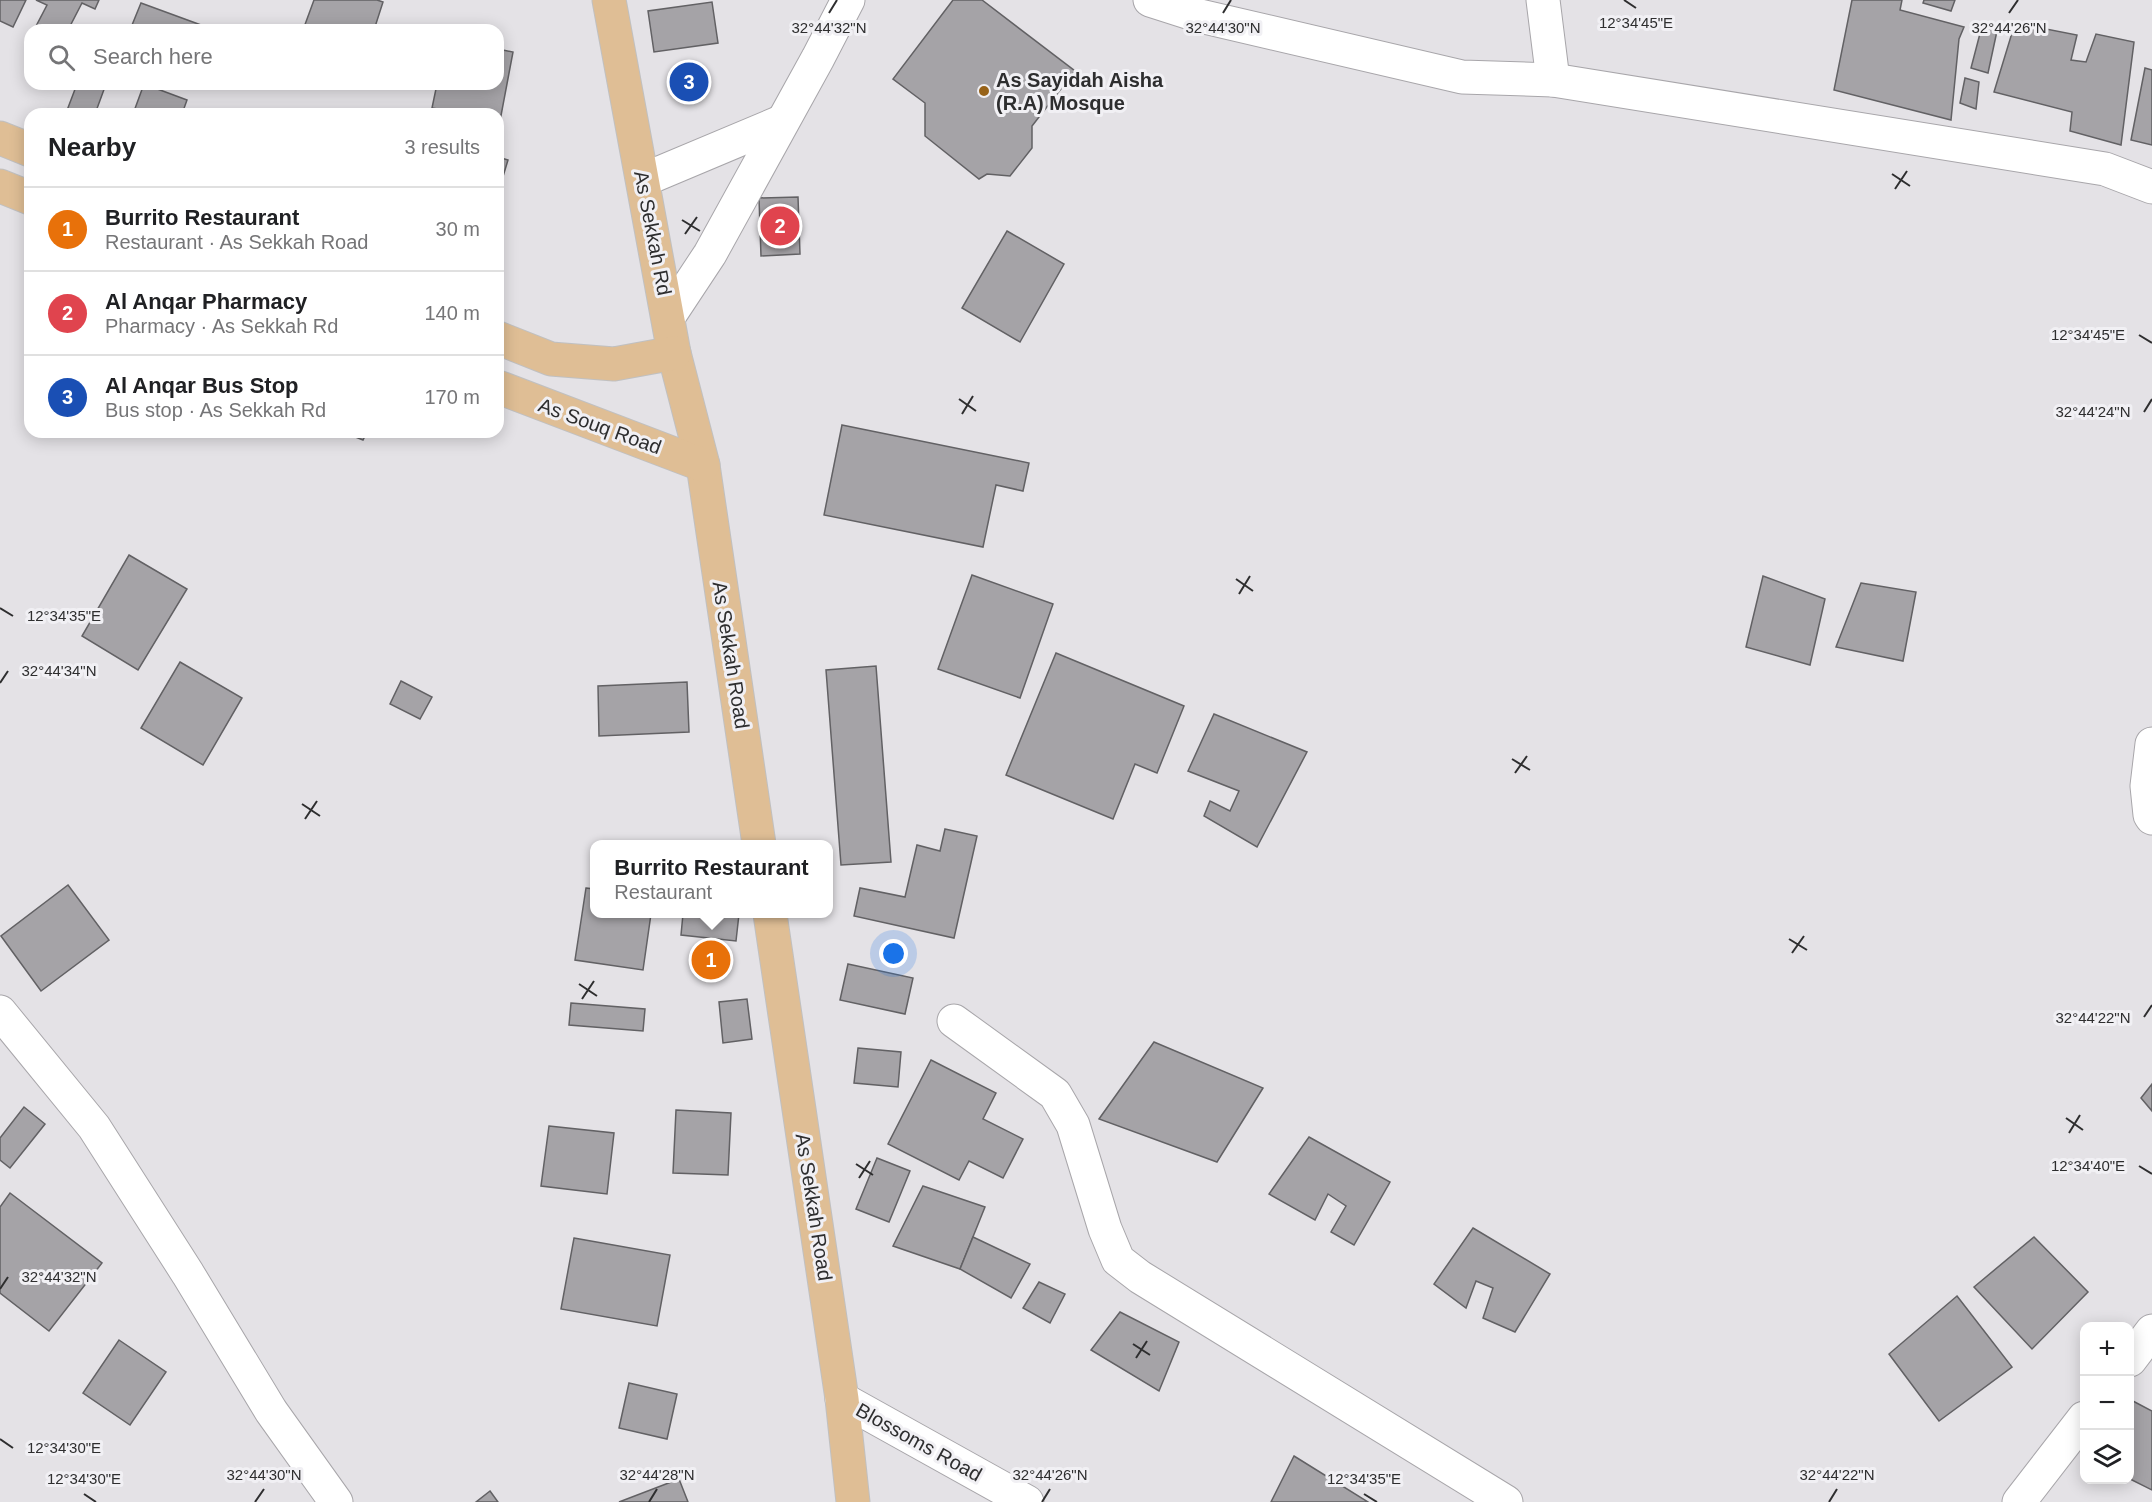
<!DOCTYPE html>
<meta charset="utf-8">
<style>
body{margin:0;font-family:Helvetica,sans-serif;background:#f6f6f6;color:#202124}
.controls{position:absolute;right:18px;bottom:18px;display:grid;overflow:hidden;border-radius:12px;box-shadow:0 3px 15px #0003}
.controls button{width:54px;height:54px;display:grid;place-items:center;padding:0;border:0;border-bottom:2px solid #e0e0e0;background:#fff;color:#202124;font:30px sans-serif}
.you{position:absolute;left:894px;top:954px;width:21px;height:21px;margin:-15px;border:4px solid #fff;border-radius:50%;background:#1a73e8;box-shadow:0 0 0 9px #1a73e833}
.badge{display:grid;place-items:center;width:39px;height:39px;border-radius:50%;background:#976218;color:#fff;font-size:20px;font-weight:700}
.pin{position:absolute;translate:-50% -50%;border:3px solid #fff;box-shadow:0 2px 6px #0006}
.popup{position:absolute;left:590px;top:840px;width:243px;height:78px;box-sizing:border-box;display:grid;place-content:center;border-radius:12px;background:#fff;filter:drop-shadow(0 2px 4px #0005);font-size:20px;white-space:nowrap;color:#757577}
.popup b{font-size:22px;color:#202124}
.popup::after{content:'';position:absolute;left:50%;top:100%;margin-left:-12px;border:12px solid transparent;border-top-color:#fff}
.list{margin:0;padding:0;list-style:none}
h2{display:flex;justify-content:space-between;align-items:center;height:78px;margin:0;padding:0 24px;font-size:26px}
h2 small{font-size:20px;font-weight:400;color:#757577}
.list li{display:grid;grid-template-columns:39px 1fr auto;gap:18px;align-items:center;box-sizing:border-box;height:84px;padding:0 24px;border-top:2px solid #e0e0e0}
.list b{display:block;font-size:22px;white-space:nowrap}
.list p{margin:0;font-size:20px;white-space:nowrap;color:#757577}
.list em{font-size:20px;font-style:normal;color:#757577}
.icon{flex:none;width:33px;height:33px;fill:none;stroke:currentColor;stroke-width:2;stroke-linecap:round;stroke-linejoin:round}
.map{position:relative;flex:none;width:2152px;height:1502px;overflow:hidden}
.search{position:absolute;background:#fff;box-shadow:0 3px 15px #0003;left:24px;top:24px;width:480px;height:66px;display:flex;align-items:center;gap:15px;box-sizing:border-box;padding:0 21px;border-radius:18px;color:#757577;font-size:22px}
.panel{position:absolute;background:#fff;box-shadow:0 3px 15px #0003;left:24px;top:108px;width:480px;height:330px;border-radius:18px}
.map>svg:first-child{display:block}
.building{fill:#a5a3a7;stroke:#626164;stroke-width:1.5}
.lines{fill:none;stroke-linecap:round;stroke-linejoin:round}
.minor-casing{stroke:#a8a6aa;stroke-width:35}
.major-casing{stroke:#c0c0c1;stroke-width:35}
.minor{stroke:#fff;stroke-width:33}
.major{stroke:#dfbe95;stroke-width:33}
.ticks{fill:none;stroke:#2e2e2f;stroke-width:2}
.poi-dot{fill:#976218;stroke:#f1f0f4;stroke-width:2}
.labels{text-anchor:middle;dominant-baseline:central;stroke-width:6;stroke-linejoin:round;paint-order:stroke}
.poi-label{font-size:20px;font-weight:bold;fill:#2e2e2f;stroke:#f1f0f4;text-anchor:start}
.street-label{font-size:20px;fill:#2e2e2f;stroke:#f1f0f4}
.ticks-label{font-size:15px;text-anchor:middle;fill:#2e2e2f;stroke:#f1f0f4;stroke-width:6;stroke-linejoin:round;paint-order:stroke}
</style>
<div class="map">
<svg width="2152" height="1502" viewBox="0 0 2152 1502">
<rect width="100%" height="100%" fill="#e4e2e6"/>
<g class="building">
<polygon points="0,0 26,0 13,27 0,21"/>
<polygon points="36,0 99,0 95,9 82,3 68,30 34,30 47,5"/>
<polygon points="314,0 377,0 383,2 374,30 303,30"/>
<polygon points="953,0 982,0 1075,71 1032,126 1032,148 1010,176 987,174 979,179 925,136 925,103 893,79"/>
<polygon points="1852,0 1902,0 1900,10 1964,27 1959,39 1951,120 1834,90"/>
<polygon points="1924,0 1955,0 1951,11 1923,3"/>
<polygon points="712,2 718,43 654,52 648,11"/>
<polygon points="141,3 201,25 199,30 130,30"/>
<polygon points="1983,22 1997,31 1988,73 1971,68"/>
<polygon points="2015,23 2077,35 2071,60 2086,62 2096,34 2134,42 2121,145 2070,131 2072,112 1994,92"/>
<polygon points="498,49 513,52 500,121 498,120 498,114 465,114 432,108 437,84 498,84"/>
<polygon points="2145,68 2152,70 2152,145 2131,140"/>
<polygon points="1965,78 1979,82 1976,109 1960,103"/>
<polygon points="77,84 106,84 95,114 66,113"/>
<polygon points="144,84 187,100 182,114 133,114"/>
<polygon points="498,157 508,160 498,193"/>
<polygon points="798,197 800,254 761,256 759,198"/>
<polygon points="1007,231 1064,264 1020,342 962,308"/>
<polygon points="842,425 1029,463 1023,491 996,485 983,547 824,515"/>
<polygon points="343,432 367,432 363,440"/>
<polygon points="129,555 187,589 138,670 82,636"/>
<polygon points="972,575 1053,604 1020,698 938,669"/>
<polygon points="1763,576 1825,599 1810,665 1746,647"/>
<polygon points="1861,583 1916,592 1903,661 1836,647"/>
<polygon points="1056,653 1184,706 1157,773 1135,764 1113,819 1006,775"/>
<polygon points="180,662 242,698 203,765 141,728"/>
<polygon points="876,666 891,862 841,865 826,670"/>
<polygon points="401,681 432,697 420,719 390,704"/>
<polygon points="687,682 689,732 599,736 598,686"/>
<polygon points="1214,714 1307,752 1257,847 1204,816 1210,801 1230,811 1239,791 1188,771"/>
<polygon points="945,829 977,836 954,938 854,916 860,888 905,897 917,845 940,851"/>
<polygon points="68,885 109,940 41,991 1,936"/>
<polygon points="586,888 594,889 594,914 651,914 643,970 575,960"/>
<polygon points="683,914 739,914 736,941 681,935"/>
<polygon points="848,964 913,978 905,1014 840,1000"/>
<polygon points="747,999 752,1039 723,1043 719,1002"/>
<polygon points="571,1003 645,1009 643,1031 569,1025"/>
<polygon points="1154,1042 1263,1088 1217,1162 1099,1119"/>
<polygon points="858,1048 901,1052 898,1087 854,1083"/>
<polygon points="931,1060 996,1093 983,1119 1023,1139 1003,1178 969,1161 959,1180 888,1144"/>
<polygon points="2152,1084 2152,1111 2141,1098"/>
<polygon points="24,1107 45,1124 10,1168 0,1160 0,1138"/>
<polygon points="676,1110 731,1113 728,1175 673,1173"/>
<polygon points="549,1126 614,1133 607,1194 541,1186"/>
<polygon points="1309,1137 1390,1182 1354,1245 1331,1232 1346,1206 1328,1194 1315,1220 1269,1194"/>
<polygon points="877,1158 910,1171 889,1222 856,1209"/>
<polygon points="923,1186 985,1207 960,1269 893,1246"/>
<polygon points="10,1193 102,1263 49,1331 0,1293 0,1207"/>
<polygon points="1473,1228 1550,1274 1515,1332 1483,1318 1493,1288 1476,1281 1466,1308 1434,1284"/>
<polygon points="973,1237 1030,1264 1011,1298 960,1269"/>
<polygon points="2034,1237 2088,1292 2032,1349 1974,1287"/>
<polygon points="574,1238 670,1255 657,1326 561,1309"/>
<polygon points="1039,1282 1065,1294 1050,1323 1023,1308"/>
<polygon points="1957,1296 2012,1367 1939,1421 1889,1354"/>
<polygon points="1120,1312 1179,1342 1159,1391 1091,1350"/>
<polygon points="119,1340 166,1372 130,1425 83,1393"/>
<polygon points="629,1383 677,1394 667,1439 619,1428"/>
<polygon points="2131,1400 2152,1411 2152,1490 2130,1479"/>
<polygon points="1294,1456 1368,1502 1271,1502"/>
<polygon points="679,1479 688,1502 619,1502"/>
<polygon points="490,1491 498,1502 476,1502"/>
</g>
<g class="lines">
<g class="minor-casing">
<g id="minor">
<polyline points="1150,0 1200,16 1462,77 1553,80 2105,169 2152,187"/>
<polyline points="1543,0 1553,80"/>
<polyline points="643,180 781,122"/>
<polyline points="669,316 710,254 818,58 848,0"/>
<polyline points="2152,744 2147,786 2150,815 2152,818"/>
<polyline points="0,1012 94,1127 188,1274 271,1411 336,1502"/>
<polyline points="954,1021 1055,1094 1073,1125 1105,1229 1118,1260 1140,1277 1506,1502"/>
<polyline points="2130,1360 2152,1331"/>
<polyline points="842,1399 1027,1502"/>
<polyline points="2019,1502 2084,1418"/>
</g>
</g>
<g class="major-casing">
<g id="major">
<polyline points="609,0 674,353 703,465 759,844"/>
<polyline points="0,138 30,150"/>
<polyline points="0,186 30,198"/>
<polyline points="498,338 551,359 614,364 674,353"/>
<polyline points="498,387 703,465"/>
<polyline points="770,914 842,1399 853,1502"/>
</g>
</g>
<use href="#minor" class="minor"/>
<use href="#major" class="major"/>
</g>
<path class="ticks" d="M1624,0l12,8M829,13l8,-13M1223,13l8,-13M2009,13l9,-13M1892,174l18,12M1895,189l12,-18M682,220l18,11M685,234l12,-17M2139,335l13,8M959,399l17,12M2144,412l8,-13M962,414l11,-18M1236,579l17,12M1239,594l11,-18M0,608l13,8M0,683l8,-12M1512,759l18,11M1515,773l12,-17M302,804l18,12M305,819l12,-18M1789,939l18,11M1792,953l12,-17M579,984l18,12M582,999l12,-18M2144,1017l8,-12M2066,1118l17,12M2069,1133l11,-18M856,1164l17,11M2139,1166l13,8M859,1178l11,-17M0,1289l8,-12M1133,1344l17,11M1136,1358l11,-17M0,1439l13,9M84,1494l12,8M1364,1494l13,8M255,1502l9,-13M649,1502l8,-13M1042,1502l8,-13M1829,1502l8,-13"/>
<circle class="poi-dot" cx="984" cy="91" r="6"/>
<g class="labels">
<g class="poi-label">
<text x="996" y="80">As Sayidah Aisha<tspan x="996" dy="23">(R.A) Mosque</tspan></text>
</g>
<g class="street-label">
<text transform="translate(653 233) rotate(79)">As Sekkah Rd</text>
<text transform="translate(600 426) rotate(20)">As Souq Road</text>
<text transform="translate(731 655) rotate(81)">As Sekkah Road</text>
<text transform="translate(814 1207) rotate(81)">As Sekkah Road</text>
<text transform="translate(919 1442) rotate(29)">Blossoms Road</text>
</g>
</g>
<g class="ticks-label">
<text x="1636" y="28">12°34'45"E</text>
<text x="829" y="33">32°44'32"N</text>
<text x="1223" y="33">32°44'30"N</text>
<text x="2009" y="33">32°44'26"N</text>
<text x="2088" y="340">12°34'45"E</text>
<text x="2093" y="417">32°44'24"N</text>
<text x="64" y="621">12°34'35"E</text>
<text x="59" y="676">32°44'34"N</text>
<text x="2093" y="1023">32°44'22"N</text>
<text x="2088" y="1171">12°34'40"E</text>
<text x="59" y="1282">32°44'32"N</text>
<text x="64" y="1453">12°34'30"E</text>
<text x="264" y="1480">32°44'30"N</text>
<text x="657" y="1480">32°44'28"N</text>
<text x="1050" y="1480">32°44'26"N</text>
<text x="1837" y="1480">32°44'22"N</text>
<text x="84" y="1484">12°34'30"E</text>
<text x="1364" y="1484">12°34'35"E</text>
</g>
</svg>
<div class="controls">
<button>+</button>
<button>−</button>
<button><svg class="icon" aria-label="layers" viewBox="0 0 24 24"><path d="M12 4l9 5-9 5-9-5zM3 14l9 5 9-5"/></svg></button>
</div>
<div class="you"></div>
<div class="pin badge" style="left:711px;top:960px;background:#e8710a">1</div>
<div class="popup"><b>Burrito Restaurant</b>Restaurant</div>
<div class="pin badge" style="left:780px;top:226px;background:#e0444e">2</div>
<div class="pin badge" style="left:689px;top:82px;background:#1a4fb4">3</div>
<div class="search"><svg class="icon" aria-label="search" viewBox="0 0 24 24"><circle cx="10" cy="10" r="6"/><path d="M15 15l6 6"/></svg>Search here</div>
<section class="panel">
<h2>Nearby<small>3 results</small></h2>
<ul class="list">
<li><span class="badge" style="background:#e8710a">1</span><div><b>Burrito Restaurant</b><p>Restaurant · As Sekkah Road</p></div><em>30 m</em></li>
<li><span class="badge" style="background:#e0444e">2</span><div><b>Al Anqar Pharmacy</b><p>Pharmacy · As Sekkah Rd</p></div><em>140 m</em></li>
<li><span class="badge" style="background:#1a4fb4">3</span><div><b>Al Anqar Bus Stop</b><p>Bus stop · As Sekkah Rd</p></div><em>170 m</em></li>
</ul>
</section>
</div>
